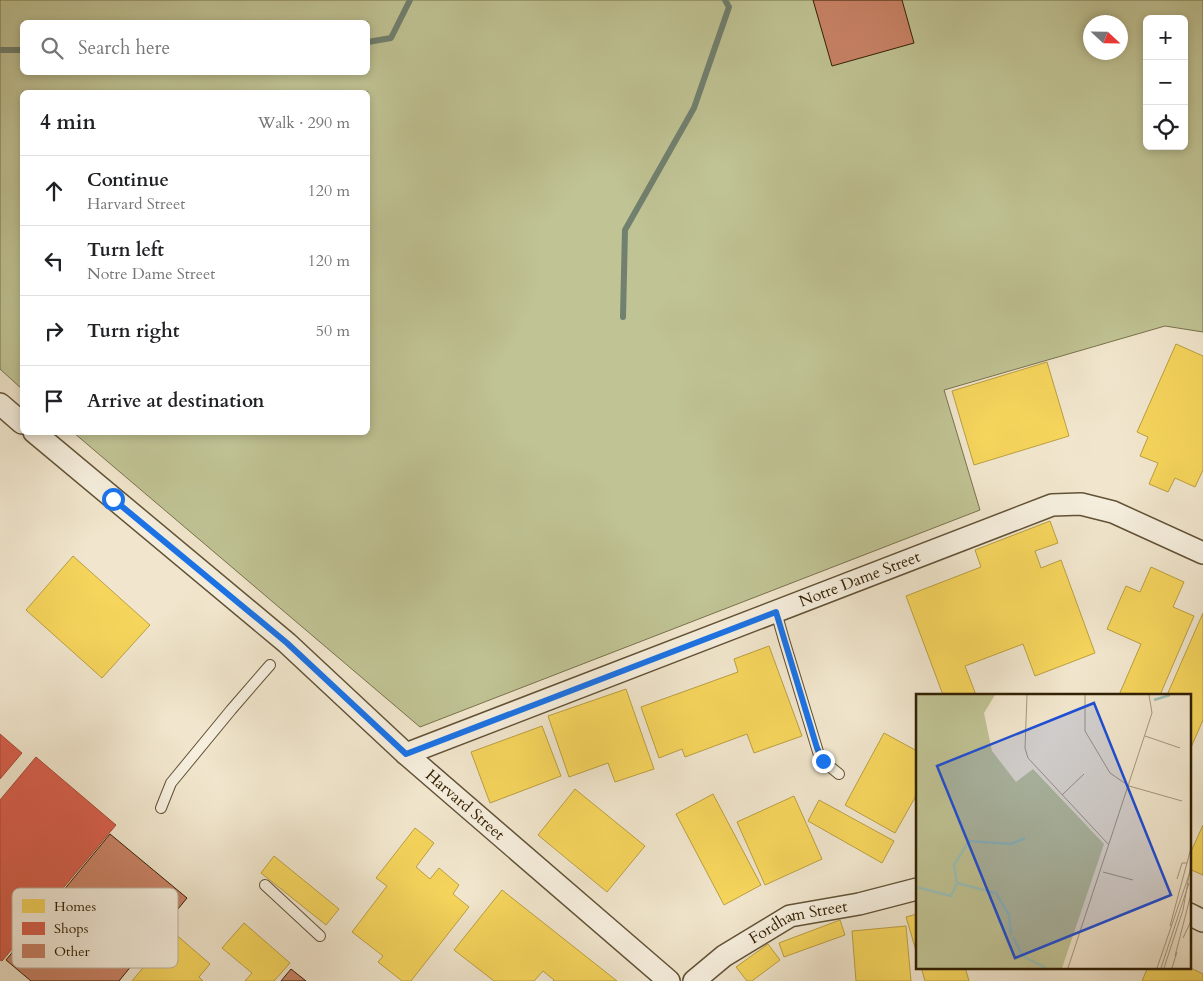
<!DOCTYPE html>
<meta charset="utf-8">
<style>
body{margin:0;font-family:Cardo,serif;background:#f6f6f6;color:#202124}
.controls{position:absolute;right:15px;top:15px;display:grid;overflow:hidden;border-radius:8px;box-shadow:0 2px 8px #0003}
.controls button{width:45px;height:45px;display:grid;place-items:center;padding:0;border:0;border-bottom:1px solid #e0e0e0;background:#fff;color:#202124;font:25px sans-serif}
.compass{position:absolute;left:1083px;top:15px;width:45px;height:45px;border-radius:50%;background:#fff;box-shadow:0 2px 8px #0003;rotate:112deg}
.stop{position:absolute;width:15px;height:15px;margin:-11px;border:4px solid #1a73e8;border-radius:50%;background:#fff}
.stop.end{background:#1a73e8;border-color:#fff;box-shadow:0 1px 5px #0008}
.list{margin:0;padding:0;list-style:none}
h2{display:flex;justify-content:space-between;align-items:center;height:65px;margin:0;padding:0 20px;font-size:21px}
h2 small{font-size:16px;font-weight:400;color:#757577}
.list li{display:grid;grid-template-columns:32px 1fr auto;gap:15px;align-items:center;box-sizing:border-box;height:70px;padding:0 20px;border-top:1px solid #e0e0e0}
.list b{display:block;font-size:19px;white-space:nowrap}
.list p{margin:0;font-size:16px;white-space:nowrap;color:#757577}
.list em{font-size:16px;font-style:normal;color:#757577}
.icon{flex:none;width:28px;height:28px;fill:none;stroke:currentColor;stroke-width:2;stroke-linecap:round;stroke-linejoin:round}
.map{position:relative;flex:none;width:1203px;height:981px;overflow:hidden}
.search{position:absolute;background:#fff;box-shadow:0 2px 8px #0003;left:20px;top:20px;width:350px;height:55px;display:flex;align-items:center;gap:12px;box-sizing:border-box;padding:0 18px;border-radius:8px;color:#757577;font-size:19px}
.panel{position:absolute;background:#fff;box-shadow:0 2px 8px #0003;left:20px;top:90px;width:350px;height:345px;border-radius:8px}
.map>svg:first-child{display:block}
.green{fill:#c0c394;stroke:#79724c;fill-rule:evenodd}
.homes{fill:#f6d55c;stroke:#bb9f41}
.shops{fill:#d6604d;stroke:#a54d37}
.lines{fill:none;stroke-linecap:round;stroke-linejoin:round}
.stream{stroke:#71806f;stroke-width:6}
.building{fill:#c98367;stroke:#322003}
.service-casing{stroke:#625236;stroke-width:12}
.minor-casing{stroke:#625236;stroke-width:24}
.service{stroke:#f6efde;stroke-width:10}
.minor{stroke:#f6efde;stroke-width:21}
.route{stroke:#1a73e8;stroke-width:6}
.labels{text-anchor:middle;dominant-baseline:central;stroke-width:5;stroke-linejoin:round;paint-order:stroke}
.street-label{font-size:16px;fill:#322003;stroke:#f6efde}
.inset-river{fill:none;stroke:#9bc0b7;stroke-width:2.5}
.inset-road{fill:none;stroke:#a5977c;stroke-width:1}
.view{fill:#1d4ed8;fill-opacity:0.15;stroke:#1d4ed8;stroke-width:2.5}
.inset-edge{fill:none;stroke:#322003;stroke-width:2.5}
.key{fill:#f6efde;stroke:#bbb19c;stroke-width:1}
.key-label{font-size:14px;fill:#322003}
</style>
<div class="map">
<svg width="1203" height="981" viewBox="0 0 1203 981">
<rect width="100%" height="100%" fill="#f1e6cd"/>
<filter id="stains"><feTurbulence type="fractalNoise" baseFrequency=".004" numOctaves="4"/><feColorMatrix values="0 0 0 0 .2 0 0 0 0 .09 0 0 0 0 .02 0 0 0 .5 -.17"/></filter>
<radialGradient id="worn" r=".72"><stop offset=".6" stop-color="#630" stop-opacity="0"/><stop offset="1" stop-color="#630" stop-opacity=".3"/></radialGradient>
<path class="green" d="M0,0h1203v332l-38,-6 -221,64 36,120 -560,217 -346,-294 294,-1v-340h-346v297l-22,-20zM1147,19h37v127h-37zM22,22h346v50h-346zM1090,22h30v30h-30z"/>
<g class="homes">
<polygon points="1176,344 1203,356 1203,470 1195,487 1175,478 1168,492 1149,484 1158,463 1140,456 1148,437 1137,432"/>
<polygon points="1047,362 1069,436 974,465 952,391"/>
<polygon points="1050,521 1058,543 1035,551 1041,568 1061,560 1095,653 1035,676 1023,644 965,666 976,695 943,695 906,596 981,567 975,550"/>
<polygon points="73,556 150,625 102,678 26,610"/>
<polygon points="1151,567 1184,582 1173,607 1194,616 1160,695 1119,695 1141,644 1107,629 1126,586 1140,592"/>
<polygon points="1203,613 1203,720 1189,752 1189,695 1167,695"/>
<polygon points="769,646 802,736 754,753 747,734 685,757 682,749 659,758 641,707 738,672 734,659"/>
<polygon points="626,689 654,769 615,782 608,763 569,777 548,716"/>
<polygon points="542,726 561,776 490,803 471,752"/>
<polygon points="884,733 917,751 917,794 895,833 845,805"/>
<polygon points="575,789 645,846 607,892 538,835"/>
<polygon points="713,794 761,885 724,905 676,814"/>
<polygon points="794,796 822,859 765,885 737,822"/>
<polygon points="819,800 894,841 882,863 808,821"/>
<polygon points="1203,825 1203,875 1189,869 1189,856"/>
<polygon points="415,828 434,843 416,867 430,879 439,868 459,885 453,894 469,907 411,981 402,981 378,962 383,956 352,932 387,886 376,878"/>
<polygon points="274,856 339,909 326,925 261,873"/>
<polygon points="502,890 617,981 553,981 554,980 543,971 534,981 494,981 454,950"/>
<polygon points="917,914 917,954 906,917"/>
<polygon points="840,920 845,935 784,957 779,943"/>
<polygon points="244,923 290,963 274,981 245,981 252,973 222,948"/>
<polygon points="906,926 911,981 856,981 852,931"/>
<polygon points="173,932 210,964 199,977 203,981 132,981"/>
<polygon points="768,944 780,960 752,981 747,981 736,967"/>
<polygon points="921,967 965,967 969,981 925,981"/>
<polygon points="1148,967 1189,967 1203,974 1203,981 1142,981"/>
</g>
<g class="shops">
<polygon points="0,734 22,753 0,779"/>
<polygon points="36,757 116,825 2,961 0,960 0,800"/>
</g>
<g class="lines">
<g class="stream">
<polyline points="368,42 391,38 410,0"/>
<polyline points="0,50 22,50"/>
<polyline points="623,317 625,230 694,108 729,7 725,0"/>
</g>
</g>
<g class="building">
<polygon points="813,0 902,0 914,43 832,66"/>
<polygon points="110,834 187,898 119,981 31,981 6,960"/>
<polygon points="291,969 306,981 281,981"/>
</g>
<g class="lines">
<g class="service-casing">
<g id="service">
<polyline points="776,612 784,640 819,755 823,761 839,774"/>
<polyline points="161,808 171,783 231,710 270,665"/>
<polyline points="265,885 320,936"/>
</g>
</g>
<g class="minor-casing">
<g id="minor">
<polyline points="0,404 22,423"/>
<path id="s1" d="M34,432l253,211 119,111 263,227"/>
<path id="s2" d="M406,754l646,-249 29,-1 32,8 90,41"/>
<polyline points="1189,914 1203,921"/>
<path id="s3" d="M694,981l30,-25 66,-40 69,-12 58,-15"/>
</g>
</g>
<use href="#service" class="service"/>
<use href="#minor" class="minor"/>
</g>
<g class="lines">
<polyline class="route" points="113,499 287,643 406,754 776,612 817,748 823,761"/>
</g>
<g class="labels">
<g class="street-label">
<text stroke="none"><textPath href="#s2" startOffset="486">Notre Dame Street</textPath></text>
<text stroke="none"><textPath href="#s1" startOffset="570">Harvard Street</textPath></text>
<text stroke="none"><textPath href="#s3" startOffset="122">Fordham Street</textPath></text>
</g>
</g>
<g transform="translate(916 694)">
<rect width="275" height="275" fill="#f1e6cd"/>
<path d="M0,1h79l-11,18 8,38 24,31 17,-13 71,75 -42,124h-146z" fill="#c0c394"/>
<path class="inset-river" d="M238,6l16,-5M0,193l35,9 6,-13M95,241l-2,-20 -13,-22 -39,-10 -3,-18 15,-24 42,3 14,-6M97,243l10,19 23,12"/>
<path class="inset-road" d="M111,1l-2,53 3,10 81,87M169,1v36l25,42 19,13 53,15M229,42l35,12M146,101l22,-21M187,178l30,8M261,185l5,-16h5M254,232l21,-78M267,244l8,-17M259,262l16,-62M152,274l84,-255 -3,-18M241,274l34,-99M245,274l28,-85M248,274l19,-58 8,-46M256,274l5,-16"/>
<path class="view" d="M178,9l77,192 -156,63 -78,-192z"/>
<rect width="275" height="275" class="inset-edge"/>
</g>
<rect x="12" y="888" width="166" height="80" rx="8" class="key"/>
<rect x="22" y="899" width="23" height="14" fill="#f6d55c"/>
<rect x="22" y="922" width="23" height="13" fill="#d6604d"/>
<rect x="22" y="944" width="23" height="14" fill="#c98367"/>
<g class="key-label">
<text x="54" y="911">Homes</text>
<text x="54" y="933">Shops</text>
<text x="54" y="956">Other</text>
</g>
<rect width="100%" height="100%" filter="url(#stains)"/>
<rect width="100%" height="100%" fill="url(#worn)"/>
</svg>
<div class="controls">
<button>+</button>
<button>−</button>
<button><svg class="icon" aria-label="locate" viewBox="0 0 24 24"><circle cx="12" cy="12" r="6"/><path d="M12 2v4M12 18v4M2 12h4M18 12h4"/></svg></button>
</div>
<svg class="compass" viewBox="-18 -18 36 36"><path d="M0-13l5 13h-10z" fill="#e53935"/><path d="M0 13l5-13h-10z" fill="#757577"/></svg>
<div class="stop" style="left:113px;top:499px"></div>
<div class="stop end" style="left:823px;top:761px"></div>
<div class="search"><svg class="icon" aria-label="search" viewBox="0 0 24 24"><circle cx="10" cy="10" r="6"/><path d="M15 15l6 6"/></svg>Search here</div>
<section class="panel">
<h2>4 min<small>Walk · 290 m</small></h2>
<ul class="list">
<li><svg class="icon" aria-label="ahead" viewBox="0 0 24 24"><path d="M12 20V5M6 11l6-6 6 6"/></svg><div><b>Continue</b><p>Harvard Street</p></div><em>120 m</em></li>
<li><svg class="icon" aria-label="left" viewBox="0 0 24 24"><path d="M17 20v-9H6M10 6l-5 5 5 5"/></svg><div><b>Turn left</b><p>Notre Dame Street</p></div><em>120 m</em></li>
<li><svg class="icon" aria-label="right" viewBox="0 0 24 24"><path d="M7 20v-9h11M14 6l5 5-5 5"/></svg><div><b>Turn right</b></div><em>50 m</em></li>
<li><svg class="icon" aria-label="arrive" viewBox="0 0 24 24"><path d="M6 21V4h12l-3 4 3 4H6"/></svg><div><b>Arrive at destination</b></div></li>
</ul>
</section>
</div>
